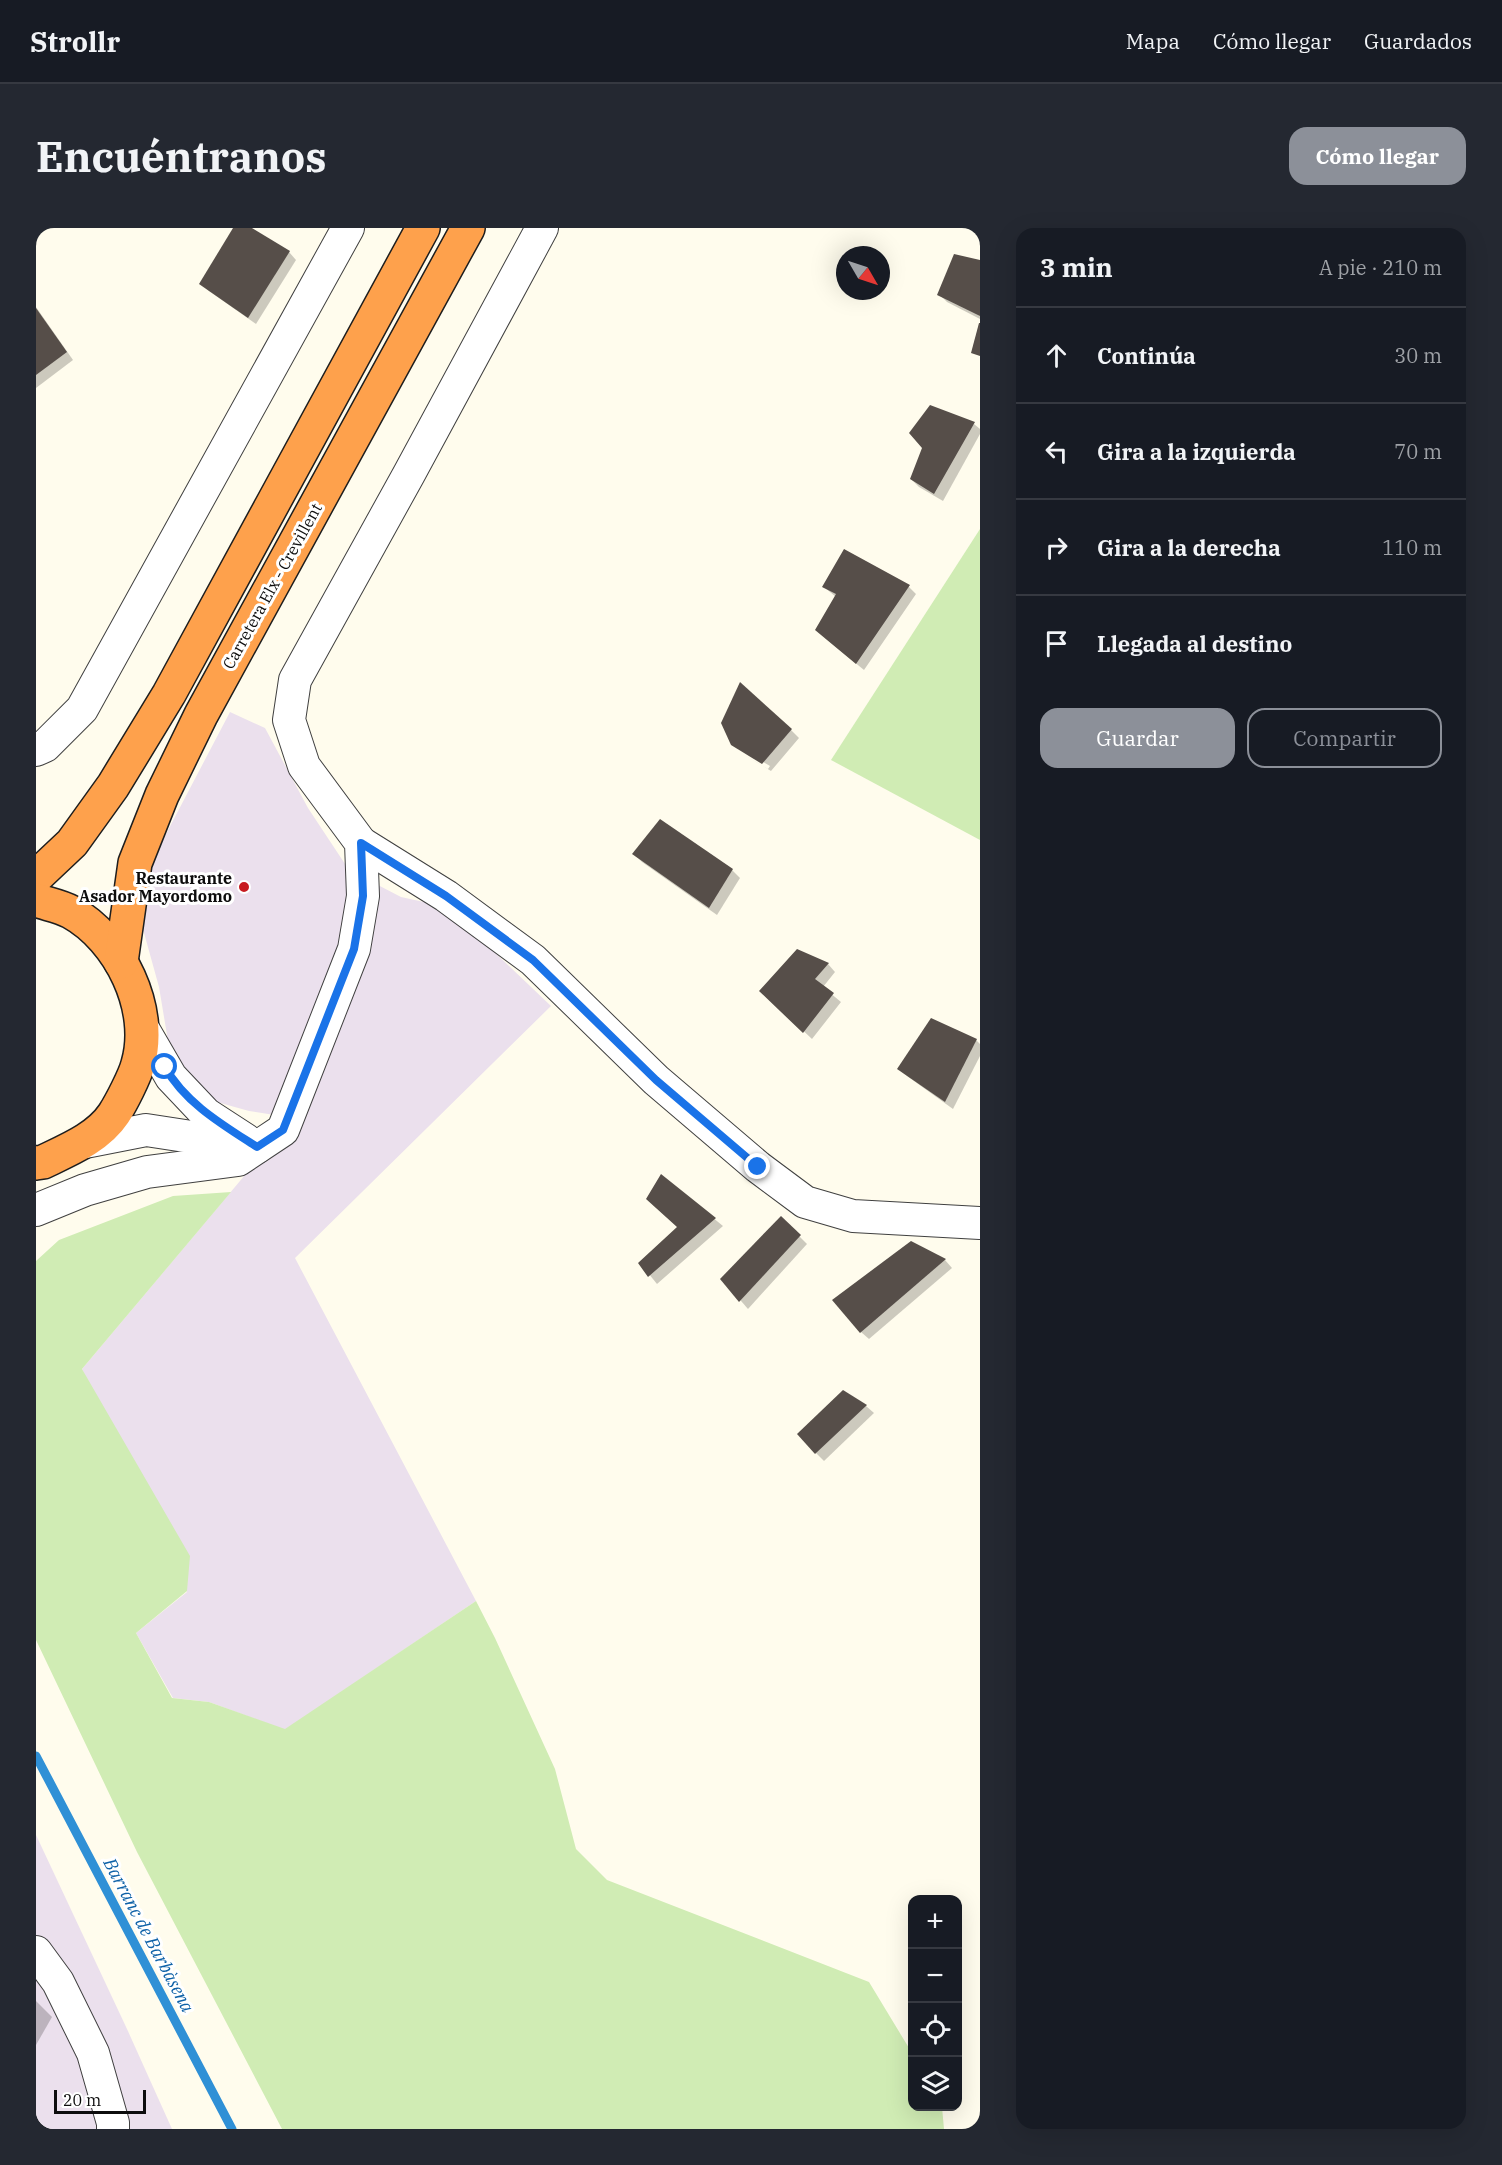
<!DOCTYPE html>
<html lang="es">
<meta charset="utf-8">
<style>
body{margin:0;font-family:"IBM Plex Serif",serif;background:#242831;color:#f1f3f6}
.controls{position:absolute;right:18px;bottom:18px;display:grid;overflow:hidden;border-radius:12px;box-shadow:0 6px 24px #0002}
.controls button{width:54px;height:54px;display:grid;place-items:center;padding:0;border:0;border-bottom:2px solid #363941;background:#171b24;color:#f1f3f6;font:30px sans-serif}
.compass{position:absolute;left:800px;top:18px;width:54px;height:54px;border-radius:50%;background:#171b24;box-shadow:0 6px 24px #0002;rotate:129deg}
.scale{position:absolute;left:18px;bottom:15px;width:92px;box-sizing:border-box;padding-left:6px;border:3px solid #0d0d0d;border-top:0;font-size:16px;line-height:21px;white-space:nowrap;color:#0d0d0d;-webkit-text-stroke:4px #fff;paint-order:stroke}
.stop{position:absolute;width:18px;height:18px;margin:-14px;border:4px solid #1a73e8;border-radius:50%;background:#fff}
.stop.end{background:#1a73e8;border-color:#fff;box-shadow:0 2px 6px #0008}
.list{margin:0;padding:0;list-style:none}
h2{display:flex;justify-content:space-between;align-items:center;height:78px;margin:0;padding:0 24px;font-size:26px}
h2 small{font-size:20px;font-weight:400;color:#9ea1a6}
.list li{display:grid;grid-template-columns:39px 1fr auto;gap:18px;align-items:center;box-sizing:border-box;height:96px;padding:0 24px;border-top:2px solid #363941}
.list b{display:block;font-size:22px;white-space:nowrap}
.list em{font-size:20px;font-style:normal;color:#9ea1a6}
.actions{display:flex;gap:12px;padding:18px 24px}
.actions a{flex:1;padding:14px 0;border:2px solid #8c9099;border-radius:18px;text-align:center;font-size:21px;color:#8c9099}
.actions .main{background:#8c9099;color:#fff}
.icon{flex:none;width:33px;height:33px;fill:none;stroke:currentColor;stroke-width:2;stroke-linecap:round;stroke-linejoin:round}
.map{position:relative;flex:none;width:944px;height:1901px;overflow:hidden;border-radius:18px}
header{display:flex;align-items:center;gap:36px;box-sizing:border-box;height:84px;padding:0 30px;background:#171b24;border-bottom:2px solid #363941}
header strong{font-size:28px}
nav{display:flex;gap:33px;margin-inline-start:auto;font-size:21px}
.intro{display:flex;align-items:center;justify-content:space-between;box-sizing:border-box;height:144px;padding:0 36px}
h1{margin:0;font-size:42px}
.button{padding:15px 27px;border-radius:18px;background:#8c9099;color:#fff;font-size:21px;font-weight:700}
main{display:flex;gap:36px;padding:0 36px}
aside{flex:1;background:#171b24;border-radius:18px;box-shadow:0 6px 24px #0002}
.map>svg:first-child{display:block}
.industrial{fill:#ebe0ed}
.green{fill:#d0ecb4}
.shadow{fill:#0003}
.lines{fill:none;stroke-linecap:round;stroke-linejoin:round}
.stream{stroke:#2f90d6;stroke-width:9}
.building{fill:#564e49}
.minor-casing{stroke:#404040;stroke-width:34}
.highway-casing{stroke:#1e1e1e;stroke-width:36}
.minor{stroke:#fff;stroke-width:32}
.highway{stroke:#fea14c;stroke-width:33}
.route{stroke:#1a73e8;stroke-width:8}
.poi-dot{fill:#c71b20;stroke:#fff;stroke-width:2}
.labels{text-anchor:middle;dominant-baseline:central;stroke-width:6;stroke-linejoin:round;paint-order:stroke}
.street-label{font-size:16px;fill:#0d0d0d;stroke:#fff}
.poi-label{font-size:16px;font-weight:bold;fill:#0d0d0d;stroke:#fff;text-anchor:end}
.water-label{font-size:18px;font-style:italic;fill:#0e61a7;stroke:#fff}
</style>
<header>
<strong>Strollr</strong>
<nav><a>Mapa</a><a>Cómo llegar</a><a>Guardados</a></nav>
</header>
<div class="intro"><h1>Encuéntranos</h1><a class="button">Cómo llegar</a></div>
<main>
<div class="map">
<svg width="944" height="1901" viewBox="0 0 944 1901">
<rect width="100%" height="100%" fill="#fffced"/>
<g class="industrial">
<polygon points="194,484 229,500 272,580 313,642 365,669 411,679 515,778 259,1030 440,1373 249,1502 173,1474 137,1470 100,1405 151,1364 46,1141 209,947 252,916 264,891 213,883 163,869 132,813 123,759 105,694 119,627"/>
<polygon points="0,1607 91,1801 136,1901 0,1901"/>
</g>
<g class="green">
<polygon points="944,301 944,612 795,532"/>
<polygon points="195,964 46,1141 154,1328 151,1363 100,1405 136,1470 173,1474 249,1501 440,1373 459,1410 519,1541 540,1621 571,1652 833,1754 876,1825 876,1878 906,1879 908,1901 246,1901 101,1624 0,1412 0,1033 23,1012 137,968"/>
</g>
<g class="shadow">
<polygon points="199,0 214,0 253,24 260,32 220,96 173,63 165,55"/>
<polygon points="944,34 944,91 911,74 903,66"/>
<polygon points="0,79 37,132 0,160"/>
<polygon points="938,196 944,201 944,206 907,273 883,259 875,251"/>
<polygon points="788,359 873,359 880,366 828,442 789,410 800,369"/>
<polygon points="755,502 763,510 735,543 705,525 732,541 734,538 700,518"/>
<polygon points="598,626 696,642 704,650 681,687 606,634"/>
<polygon points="792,736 799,744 787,759 805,774 776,811 725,763"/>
<polygon points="940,812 944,816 944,828 917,881 871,848 863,841"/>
<polygon points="626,948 687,998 621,1056 604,1035 643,1000"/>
<polygon points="745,990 771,1016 712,1081 686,1051"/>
<polygon points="875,1015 909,1032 916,1040 833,1111 825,1104"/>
<polygon points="807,1164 830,1178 838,1185 788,1233 780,1225"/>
<polygon points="0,1773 16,1789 0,1817"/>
</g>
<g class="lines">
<polyline class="stream" points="0,1528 196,1901"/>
</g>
<g class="building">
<polygon points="197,0 216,0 254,23 212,90 163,56"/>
<polygon points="918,26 944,32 944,88 901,67"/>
<polygon points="0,80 31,124 0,147"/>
<polygon points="943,95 944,95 944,128 935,125"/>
<polygon points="894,177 939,194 898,266 874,251 886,220 873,205"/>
<polygon points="808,321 874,357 820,436 779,402 800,366 786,359"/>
<polygon points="704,454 756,501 726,536 695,517 685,495"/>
<polygon points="624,591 697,641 673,680 596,626"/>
<polygon points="761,721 793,735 779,751 798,765 767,805 723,763"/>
<polygon points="895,790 941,811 909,874 861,841"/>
<polygon points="625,946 680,990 612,1049 602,1035 641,999 610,971"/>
<polygon points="745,988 765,1007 703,1074 684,1051"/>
<polygon points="875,1013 910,1031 824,1105 796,1072"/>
<polygon points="807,1162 831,1177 779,1226 761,1206"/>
</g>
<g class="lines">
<g class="minor-casing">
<g id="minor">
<polyline points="0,522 9,518 46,481 312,0"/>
<polyline points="325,615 410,668 497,732 620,852 722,939 769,974 817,988 944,995"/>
<polyline points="106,799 135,849 170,886 210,912"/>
<polyline points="49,914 110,902 221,919"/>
<polyline points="0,982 49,962 111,944 202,932 247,902 318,721 327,668 325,615 268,538 253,492 259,452 373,246 506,0"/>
<polyline points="0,1724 22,1754 57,1825 77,1895 77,1901"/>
</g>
</g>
<g class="highway-casing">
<g id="highway">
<polyline points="0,649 36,615 77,558 133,466 387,0"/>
<path d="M0,672c11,4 24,6 35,12 49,27 83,97 67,152 -3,12 -17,39 -24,50 -16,24 -46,36 -71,48l-7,1"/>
<polyline points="85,734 99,635 126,567 165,487 432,0"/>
</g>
</g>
<use href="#minor" class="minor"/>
<use href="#highway" class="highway"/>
</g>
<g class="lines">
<path class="route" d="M129,839c20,36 58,58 92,80l26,-17 71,-181 9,-53 -2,-53 85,53 87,64 123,120 102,87"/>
</g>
<circle class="poi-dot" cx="208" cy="659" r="6"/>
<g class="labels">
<g class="street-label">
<text transform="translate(236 358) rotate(-61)">Carretera Elx - Crevillent</text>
</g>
<g class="poi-label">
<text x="196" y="650">Restaurante<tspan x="196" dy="18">Asador Mayordomo</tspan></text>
</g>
<g class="water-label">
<text transform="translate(113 1707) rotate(62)">Barranc de Barbàsena</text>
</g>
</g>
</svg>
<div class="controls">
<button>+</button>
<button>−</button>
<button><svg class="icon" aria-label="locate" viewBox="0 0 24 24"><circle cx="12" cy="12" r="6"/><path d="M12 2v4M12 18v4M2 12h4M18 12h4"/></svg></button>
<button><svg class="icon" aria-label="layers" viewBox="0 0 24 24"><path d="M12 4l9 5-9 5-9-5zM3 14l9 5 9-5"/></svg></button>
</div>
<svg class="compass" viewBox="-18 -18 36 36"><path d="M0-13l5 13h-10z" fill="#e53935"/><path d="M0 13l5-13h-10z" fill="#9ea1a6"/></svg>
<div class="scale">20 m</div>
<div class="stop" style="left:129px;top:839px"></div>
<div class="stop end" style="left:722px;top:939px"></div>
</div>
<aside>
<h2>3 min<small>A pie · 210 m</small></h2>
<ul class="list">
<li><svg class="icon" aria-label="ahead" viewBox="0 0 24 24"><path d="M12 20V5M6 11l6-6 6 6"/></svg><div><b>Continúa</b></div><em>30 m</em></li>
<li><svg class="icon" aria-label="left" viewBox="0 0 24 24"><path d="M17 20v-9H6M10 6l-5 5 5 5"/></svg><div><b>Gira a la izquierda</b></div><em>70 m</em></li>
<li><svg class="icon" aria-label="right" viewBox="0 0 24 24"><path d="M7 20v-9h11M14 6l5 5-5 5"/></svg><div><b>Gira a la derecha</b></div><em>110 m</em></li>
<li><svg class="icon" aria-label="arrive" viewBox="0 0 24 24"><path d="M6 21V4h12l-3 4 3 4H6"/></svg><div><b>Llegada al destino</b></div></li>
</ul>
<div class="actions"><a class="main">Guardar</a><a>Compartir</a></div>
</aside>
</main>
